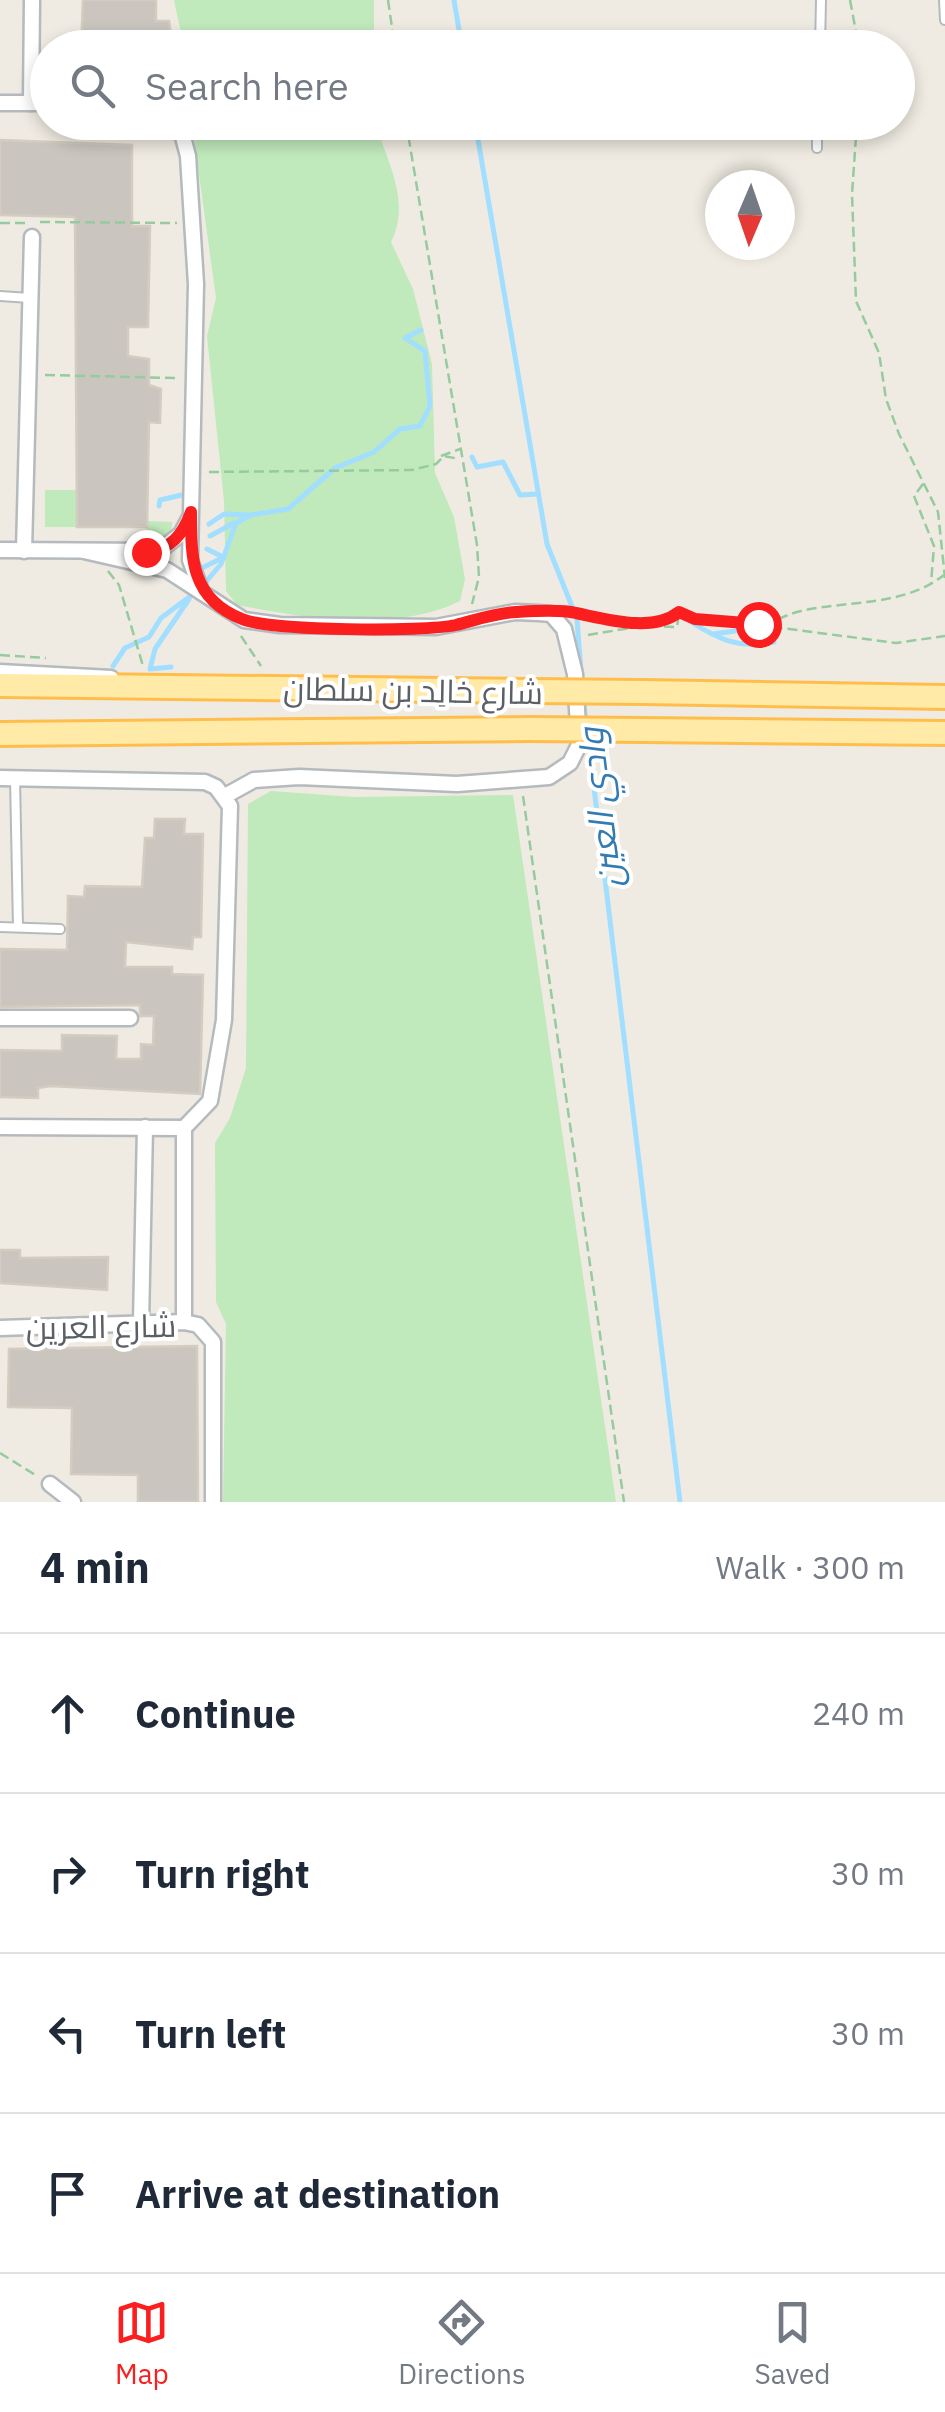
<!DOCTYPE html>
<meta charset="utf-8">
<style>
body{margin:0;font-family:"IBM Plex Sans",Cairo,sans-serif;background:#f2f2f3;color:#1f2937}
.compass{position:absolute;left:705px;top:170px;width:90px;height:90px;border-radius:50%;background:#fff;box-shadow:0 5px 15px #0003;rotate:182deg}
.stop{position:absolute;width:30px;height:30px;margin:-22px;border:8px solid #fa1e1f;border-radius:50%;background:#fff}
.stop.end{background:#fa1e1f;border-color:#fff;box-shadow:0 2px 10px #0008}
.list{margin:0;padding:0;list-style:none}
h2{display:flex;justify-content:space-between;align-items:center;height:130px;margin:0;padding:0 40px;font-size:42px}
h2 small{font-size:32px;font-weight:400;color:#747a83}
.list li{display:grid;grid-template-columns:65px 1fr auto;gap:30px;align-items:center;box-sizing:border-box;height:160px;padding:0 40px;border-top:2px solid #e0e1e3}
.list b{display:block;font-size:38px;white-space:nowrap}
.list em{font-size:32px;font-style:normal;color:#747a83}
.icon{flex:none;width:55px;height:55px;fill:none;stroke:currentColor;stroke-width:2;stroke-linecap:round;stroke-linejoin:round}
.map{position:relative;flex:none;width:945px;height:1502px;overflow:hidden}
.search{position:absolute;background:#fff;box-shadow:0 5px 15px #0003;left:30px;right:30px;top:30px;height:110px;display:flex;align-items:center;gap:25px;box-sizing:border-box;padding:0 35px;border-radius:55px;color:#747a83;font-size:38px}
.sheet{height:770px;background:#fff}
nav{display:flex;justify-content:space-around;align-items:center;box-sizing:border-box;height:140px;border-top:2px solid #e0e1e3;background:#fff;font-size:28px;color:#747a83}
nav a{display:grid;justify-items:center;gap:5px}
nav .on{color:#fa1e1f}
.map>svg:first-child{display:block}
.green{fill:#c0e9bc}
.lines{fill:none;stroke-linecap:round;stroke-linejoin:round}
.stream{stroke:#a2deff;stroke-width:5}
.building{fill:#cac6bf;stroke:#d4ccc0;stroke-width:2.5}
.service-casing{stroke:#b5babe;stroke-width:12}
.minor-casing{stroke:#b5babe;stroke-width:19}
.primary-casing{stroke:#ffbe4c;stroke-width:28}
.path{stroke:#95cb9f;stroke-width:2.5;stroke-dasharray:10 5;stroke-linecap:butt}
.service{stroke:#fff;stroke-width:8}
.minor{stroke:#fff;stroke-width:14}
.primary{stroke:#ffeaa7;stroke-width:22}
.primary-bridge-casing{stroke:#ffbe4c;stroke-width:28;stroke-linecap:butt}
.primary-bridge{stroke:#ffeaa7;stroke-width:22}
.route{stroke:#fa1e1f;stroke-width:12}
.labels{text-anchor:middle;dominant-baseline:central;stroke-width:8;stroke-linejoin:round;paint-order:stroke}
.street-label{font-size:32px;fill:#5b6065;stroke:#fff}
.water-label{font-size:35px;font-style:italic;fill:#337bb2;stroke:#fff}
</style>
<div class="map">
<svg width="945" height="1502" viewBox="0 0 945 1502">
<rect width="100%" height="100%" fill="#efebe2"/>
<g class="green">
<polygon points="174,0 374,0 374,47 184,47"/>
<path d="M192,123h183c13,39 36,80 16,119l22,47 19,75 3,109 19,44 11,62 -5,22c-64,32 -155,17 -223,4l-11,-14 -2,-90 -17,-165 9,-38z"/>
<rect x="45" y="490" width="32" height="37"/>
<polygon points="147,521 172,522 171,539 146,539"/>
<polygon points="271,791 354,797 513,795 616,1502 223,1502 226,1324 216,1302 215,1143 230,1118 246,1068 248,804"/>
</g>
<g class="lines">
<g class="stream">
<polyline points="454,0 462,48"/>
<polyline points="475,122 547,544 577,619 581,672"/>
<polyline points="472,457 477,467 503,462 520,495 538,494"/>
<polyline points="159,506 160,500 186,494"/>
<polyline points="209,524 224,514 248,515"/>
<polyline points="210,536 234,523"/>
<polyline points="207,549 221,556"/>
<polyline points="202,568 224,557"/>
<path d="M691,622c27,17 50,28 83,20"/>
<polyline points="740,632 761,630"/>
<polyline points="713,634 750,629 770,616"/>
<polyline points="113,666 125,648 149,637 161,618 200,589 221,564 236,523 251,515 288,509 335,468 374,452 400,429 420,426 430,406 425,351 405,338 421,330"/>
<polyline points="171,667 150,669 155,649 189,599"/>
<polyline points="583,698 586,722"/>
<polyline points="588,738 680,1502"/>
</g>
</g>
<g class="building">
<polygon points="83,0 156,0 156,21 169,21 173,48 81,48"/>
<polygon points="0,140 132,145 132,226 150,226 148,327 128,327 128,356 149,359 149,385 161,389 160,423 149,422 147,527 77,527 75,217 0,215"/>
<polygon points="155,819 185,819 184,834 203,834 201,937 193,937 192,949 126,942 125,967 172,967 172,974 203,975 200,1094 51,1086 38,1088 38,1098 0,1097 0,1050 62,1051 62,1035 117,1036 116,1059 141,1059 141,1044 153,1045 154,1016 140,1016 140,1005 0,1007 0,949 67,950 68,896 84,897 85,886 142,887 145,838 154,838"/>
<polygon points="0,1250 20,1250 20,1258 108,1257 107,1290 0,1283"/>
<polygon points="197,1346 198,1502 138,1502 138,1475 71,1474 72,1408 8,1407 9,1349"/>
</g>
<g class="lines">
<g class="service-casing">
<g id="service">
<polyline points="944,0 945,20"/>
<polyline points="820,48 821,0"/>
<polyline points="817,148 817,122"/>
<polyline points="0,296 30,298"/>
<polyline points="15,778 18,927"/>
<polyline points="0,927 60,929"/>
</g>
</g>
<g class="minor-casing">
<g id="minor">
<polyline points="0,103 48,103"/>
<polyline points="31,103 32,0"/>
<polyline points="179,122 188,156 196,284 190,560 200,588"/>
<polyline points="0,550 159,551 181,534 189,519"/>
<polyline points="24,551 32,237"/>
<polyline points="84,551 167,570 244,620 280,625 436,627 515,612 539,613 551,614 564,629 575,674 579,745 570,763 549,777 457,784 299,777 254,780 225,796"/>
<polyline points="0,672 111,678"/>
<polyline points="0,778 205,782 216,787 230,806 224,1020 210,1101 184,1128"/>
<polyline points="0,1018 130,1018"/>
<polyline points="0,1127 184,1128 184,1322"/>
<polyline points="141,1323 145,1127"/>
<polyline points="0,1328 184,1322 198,1325 213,1342 213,1502"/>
<polyline points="50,1484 73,1502"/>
</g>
</g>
<g class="primary-casing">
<g id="primary">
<polyline points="0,685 530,691"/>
<polyline points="643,692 945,697"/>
<polyline points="643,730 945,733"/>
<polyline points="0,734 529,729"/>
</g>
</g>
<g class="path">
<polyline points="388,0 395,48"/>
<polyline points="850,0 859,48"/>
<polyline points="406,122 477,545 479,577 472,604"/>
<polyline points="857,122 852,194 856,301 879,353 886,399 899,434 938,512 945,578"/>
<polyline points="40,222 177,223"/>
<polyline points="0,223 27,223"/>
<polyline points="45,375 176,378"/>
<polyline points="441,456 460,449"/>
<polyline points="209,472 412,470 436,464 444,456 459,459"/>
<polyline points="923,484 914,496 934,546 931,583"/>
<polyline points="108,571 119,585 143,666"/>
<path d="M572,612c27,7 84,18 107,1 25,7 51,9 77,10 17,1 30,-9 45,-12 48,-11 102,-4 143,-36"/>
<polyline points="728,621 896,643 945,636"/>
<polyline points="649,626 677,627 679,614"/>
<polyline points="588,635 642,626"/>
<polyline points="241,636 261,666"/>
<polyline points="0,655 46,658"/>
<polyline points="523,796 624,1502"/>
<polyline points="0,1453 37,1476"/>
</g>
<use href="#service" class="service"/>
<use href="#minor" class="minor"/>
<use href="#primary" class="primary"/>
<g class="primary-bridge-casing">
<g id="primary-bridge">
<polyline points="530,691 643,692"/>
<polyline points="529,729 643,730"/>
</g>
</g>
<use href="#primary-bridge" class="primary-bridge"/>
</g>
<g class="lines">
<path class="route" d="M146,552c25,-2 37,-18 45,-40 0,47 0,87 51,107 29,12 181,13 214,6 20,-5 39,-12 60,-13 17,-1 44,-3 60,1 30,6 77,20 103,-1l16,7 63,5"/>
</g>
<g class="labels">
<g class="street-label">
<text transform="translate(413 690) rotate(1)">شارع خالِد بن سلطان</text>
<text transform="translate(101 1326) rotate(-1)">شارع العرين</text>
</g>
<g class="water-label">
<text transform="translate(599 808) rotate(-97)">وادي العين</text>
</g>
</g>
</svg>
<svg class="compass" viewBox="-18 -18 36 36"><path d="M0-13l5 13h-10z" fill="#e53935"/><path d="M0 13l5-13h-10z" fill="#747a83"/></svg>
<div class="stop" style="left:758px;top:624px"></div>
<div class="stop end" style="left:146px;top:552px"></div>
<div class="search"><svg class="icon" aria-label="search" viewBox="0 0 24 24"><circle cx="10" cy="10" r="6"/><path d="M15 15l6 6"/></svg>Search here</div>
</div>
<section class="sheet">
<h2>4 min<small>Walk · 300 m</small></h2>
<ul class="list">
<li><svg class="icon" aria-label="ahead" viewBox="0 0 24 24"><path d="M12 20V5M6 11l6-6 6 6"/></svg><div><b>Continue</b></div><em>240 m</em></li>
<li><svg class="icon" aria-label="right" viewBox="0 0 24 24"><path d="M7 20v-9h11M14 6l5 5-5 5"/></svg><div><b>Turn right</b></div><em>30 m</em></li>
<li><svg class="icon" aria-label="left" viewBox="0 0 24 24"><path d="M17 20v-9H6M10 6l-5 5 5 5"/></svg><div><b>Turn left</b></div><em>30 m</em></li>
<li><svg class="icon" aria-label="arrive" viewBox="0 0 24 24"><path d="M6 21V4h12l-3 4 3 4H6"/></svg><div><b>Arrive at destination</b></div></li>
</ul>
</section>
<nav>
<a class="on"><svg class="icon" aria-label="map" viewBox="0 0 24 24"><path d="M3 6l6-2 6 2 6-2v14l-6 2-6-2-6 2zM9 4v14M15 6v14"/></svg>Map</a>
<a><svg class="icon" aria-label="directions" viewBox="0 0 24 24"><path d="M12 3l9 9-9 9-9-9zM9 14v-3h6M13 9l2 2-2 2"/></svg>Directions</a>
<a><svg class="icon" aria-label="saved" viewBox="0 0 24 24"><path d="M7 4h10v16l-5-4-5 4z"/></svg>Saved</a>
</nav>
